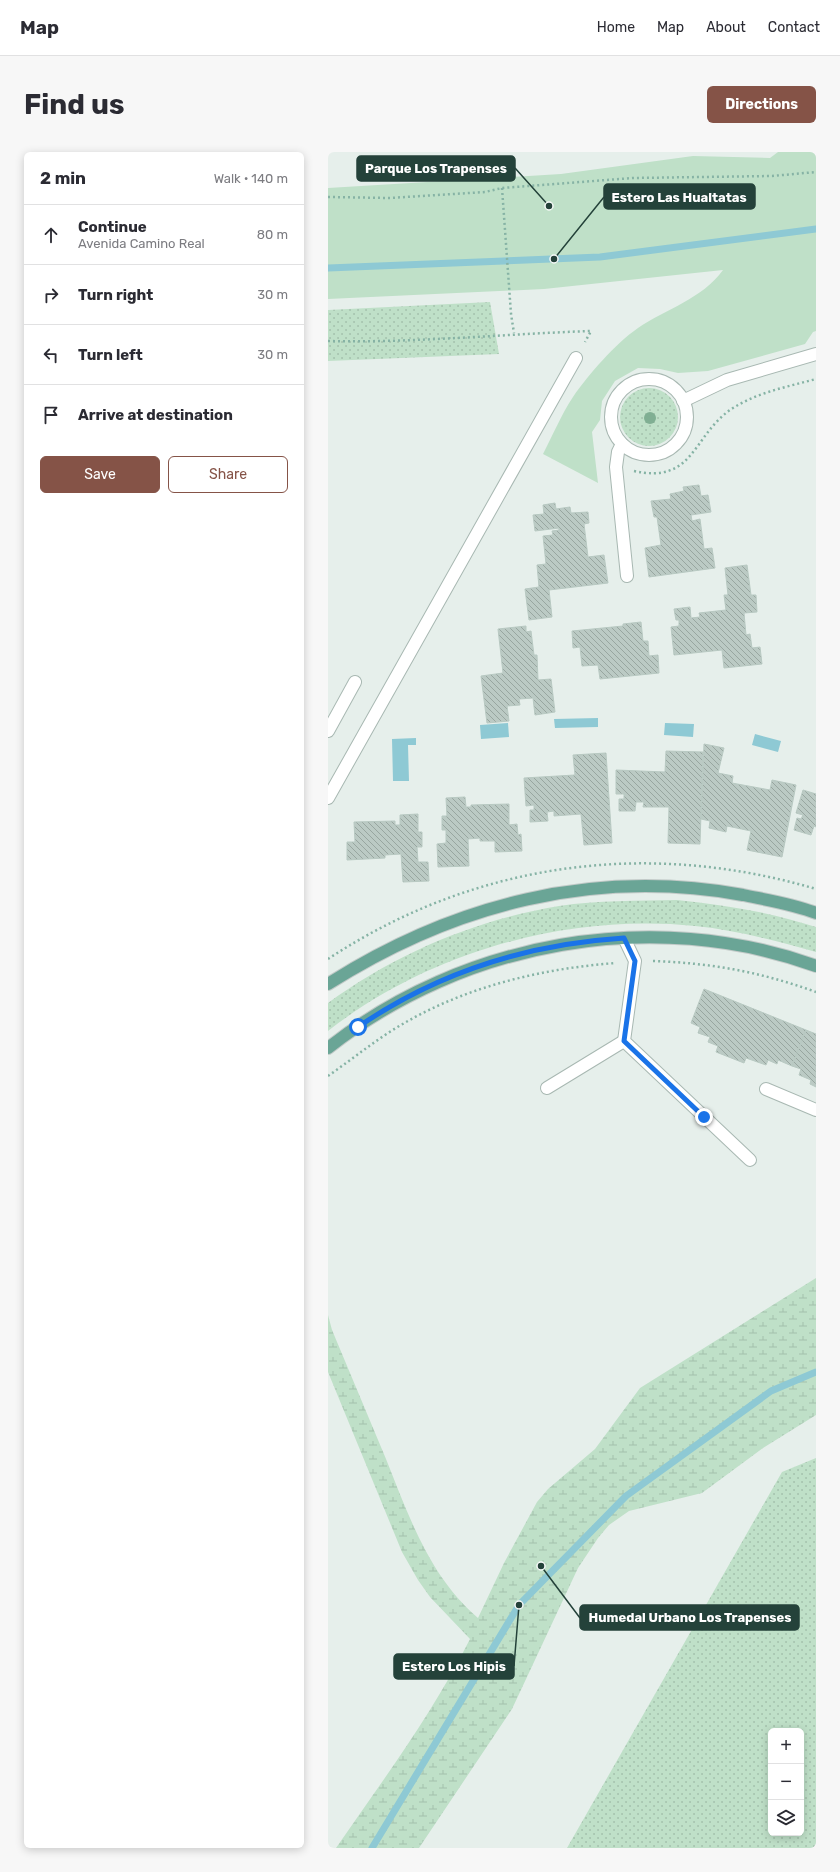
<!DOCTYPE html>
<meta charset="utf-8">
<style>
body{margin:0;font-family:Rubik,sans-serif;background:#f7f7f7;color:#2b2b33}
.controls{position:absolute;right:12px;bottom:12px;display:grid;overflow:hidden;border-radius:6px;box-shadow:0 2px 10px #0003}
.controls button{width:36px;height:36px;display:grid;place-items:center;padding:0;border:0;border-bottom:1px solid #e1e1e2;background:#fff;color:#2b2b33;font:20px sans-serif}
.stop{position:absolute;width:12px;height:12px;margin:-9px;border:3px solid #1a73e8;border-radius:50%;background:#fff}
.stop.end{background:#1a73e8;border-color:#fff;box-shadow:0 1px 4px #0008}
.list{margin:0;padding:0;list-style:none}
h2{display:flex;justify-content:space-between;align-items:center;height:52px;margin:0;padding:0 16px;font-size:17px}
h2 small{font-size:13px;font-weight:400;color:#7c7c81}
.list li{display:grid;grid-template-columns:26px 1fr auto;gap:12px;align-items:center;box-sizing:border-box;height:60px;padding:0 16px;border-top:1px solid #e1e1e2}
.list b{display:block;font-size:15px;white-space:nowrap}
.list p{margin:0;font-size:13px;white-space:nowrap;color:#7c7c81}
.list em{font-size:13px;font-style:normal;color:#7c7c81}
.actions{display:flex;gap:8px;padding:12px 16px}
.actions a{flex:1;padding:9px 0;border:1px solid #855347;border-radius:6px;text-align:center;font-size:14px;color:#855347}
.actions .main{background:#855347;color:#fff}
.icon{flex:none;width:22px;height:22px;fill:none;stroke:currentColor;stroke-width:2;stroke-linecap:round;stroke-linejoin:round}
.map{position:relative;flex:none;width:488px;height:1696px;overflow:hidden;border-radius:6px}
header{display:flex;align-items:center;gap:24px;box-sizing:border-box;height:56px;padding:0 20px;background:#fff;border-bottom:1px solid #e1e1e2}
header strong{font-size:19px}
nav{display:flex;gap:22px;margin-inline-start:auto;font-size:14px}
.intro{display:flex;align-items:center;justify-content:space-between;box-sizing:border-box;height:96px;padding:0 24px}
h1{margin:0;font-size:28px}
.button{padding:10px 18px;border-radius:6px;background:#855347;color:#fff;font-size:14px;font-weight:700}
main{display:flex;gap:24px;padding:0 24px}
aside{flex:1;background:#fff;border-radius:6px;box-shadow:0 2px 10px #0003}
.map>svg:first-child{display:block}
.grass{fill:url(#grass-dots);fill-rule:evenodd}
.wetland{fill:url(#wetland-marsh)}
.park{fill:#bfe0c8}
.water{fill:#8ec9d4}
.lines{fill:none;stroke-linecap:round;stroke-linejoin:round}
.stream{stroke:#8ec9d4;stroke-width:7}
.building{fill:url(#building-back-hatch);stroke:#b8c9c2}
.minor-casing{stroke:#a8b8b2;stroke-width:14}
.major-casing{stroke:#c2cac8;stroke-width:14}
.path{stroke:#86b3a5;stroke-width:2.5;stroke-dasharray:2 3;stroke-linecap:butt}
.minor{stroke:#fff;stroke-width:12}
.major{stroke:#6aa596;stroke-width:12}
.tree{fill:#80af93}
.route{stroke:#1a73e8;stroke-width:5}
.leader{fill:none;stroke:#24423a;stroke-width:1.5}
.callout-dot{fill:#24423a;stroke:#f7fbf9;stroke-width:1.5}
.callout{fill:#24423a;stroke:#24423a;stroke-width:1.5}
.callout-label{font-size:13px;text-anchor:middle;font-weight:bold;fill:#fff}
</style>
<header>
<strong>Map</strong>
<nav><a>Home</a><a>Map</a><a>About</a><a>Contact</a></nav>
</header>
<div class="intro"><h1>Find us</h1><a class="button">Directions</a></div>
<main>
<aside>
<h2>2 min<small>Walk · 140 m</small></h2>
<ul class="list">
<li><svg class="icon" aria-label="ahead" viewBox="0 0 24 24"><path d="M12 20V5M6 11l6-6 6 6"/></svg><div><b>Continue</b><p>Avenida Camino Real</p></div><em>80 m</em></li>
<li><svg class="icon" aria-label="right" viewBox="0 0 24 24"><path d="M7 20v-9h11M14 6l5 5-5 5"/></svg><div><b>Turn right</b></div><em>30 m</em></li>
<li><svg class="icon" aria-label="left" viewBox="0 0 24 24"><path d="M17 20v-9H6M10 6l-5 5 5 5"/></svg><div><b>Turn left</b></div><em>30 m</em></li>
<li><svg class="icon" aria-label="arrive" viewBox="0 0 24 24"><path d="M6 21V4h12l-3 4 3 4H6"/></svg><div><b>Arrive at destination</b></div></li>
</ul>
<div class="actions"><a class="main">Save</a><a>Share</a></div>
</aside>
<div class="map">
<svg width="488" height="1696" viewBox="0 0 488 1696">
<defs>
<pattern id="grass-dots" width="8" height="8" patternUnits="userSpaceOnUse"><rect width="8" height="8" fill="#bfe0c8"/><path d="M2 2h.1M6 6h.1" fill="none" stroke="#a4c1ad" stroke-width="1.8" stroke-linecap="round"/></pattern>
<pattern id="wetland-marsh" width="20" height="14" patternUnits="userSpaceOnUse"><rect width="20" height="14" fill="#bfe0c8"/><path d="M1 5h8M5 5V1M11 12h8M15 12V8" fill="none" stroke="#a4c1ad"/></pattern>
<pattern id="building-back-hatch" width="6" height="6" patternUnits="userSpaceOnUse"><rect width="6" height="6" fill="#bbcac4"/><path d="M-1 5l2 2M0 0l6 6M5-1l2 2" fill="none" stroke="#98a6a0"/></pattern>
</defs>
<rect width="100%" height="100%" fill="#e6efeb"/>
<g class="grass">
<polygon points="162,150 171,202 0,209 0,158"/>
<circle cx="321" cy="265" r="29"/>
<path d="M349,748c48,5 93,12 139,27v25c-40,-11 -80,-22 -121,-26 -128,-13 -266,26 -367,105v-28c69,-50 147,-83 231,-97 39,-6 79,-5 118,-6z"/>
<path d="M488,1306v390h-249l215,-376zM443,1579h30v102h-30z"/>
</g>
<path class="wetland" d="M488,1126v137l-53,33 -61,45 -73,18 -20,14 -11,13 -20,30 -66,141 -93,139h-83c47,-68 97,-135 134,-209l-40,-42 -12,-17 -16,-28 -74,-180v-57l4,15c18,43 36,86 54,129 23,58 44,118 92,159l26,-55 33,-61 11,-13 47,-40 45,-61z"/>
<path class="park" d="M450,0h38v179l-3,1 -8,12 -97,27 -30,2 -18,-4 -22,-1 -23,13 -13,20 -2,19 -8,12 6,51 -55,-29c10,-19 18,-39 30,-57 16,-23 42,-53 65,-69 28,-19 64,-29 85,-58l-179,19 -216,10v-111l233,-14 132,-18 77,2z"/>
<g class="water">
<polygon points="270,566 270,575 227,576 226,567"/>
<polygon points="180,571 181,585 153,587 152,573"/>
<polygon points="337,571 366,572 365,585 336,583"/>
<polygon points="427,582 453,589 450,600 424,593"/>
<polygon points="88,586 88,593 80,593 81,629 65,629 64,587"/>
</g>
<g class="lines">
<g class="stream">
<polyline points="0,116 272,105 488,77"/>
<polyline points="44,1696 191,1453 298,1344 443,1239 488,1220"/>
</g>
</g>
<g class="building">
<polygon points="371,333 373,344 380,343 383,360 363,363 364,369 372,367 376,397 384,396 387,416 321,425 317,396 333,393 329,365 326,365 323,349 343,347 342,342 356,339 355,335"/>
<polygon points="227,351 228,357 242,355 243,361 260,360 261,371 256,372 260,405 276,403 280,431 221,438 224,465 201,468 197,437 211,435 209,413 218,412 215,384 225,383 224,379 231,378 231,376 207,379 205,363 216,362 215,353"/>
<polygon points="419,413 423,443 428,443 429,460 416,461 418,483 422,482 424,496 432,495 434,512 396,516 394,498 346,503 343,475 351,474 351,468 348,468 346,457 362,455 363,466 372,465 371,461 398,458 396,443 400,443 397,416"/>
<polygon points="313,470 315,489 320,489 321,504 330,503 331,521 272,527 270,513 254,514 252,495 245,496 244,479 295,474 295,472"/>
<polygon points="198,474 198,480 203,479 206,503 209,503 210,528 223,527 227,560 207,563 205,546 191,547 192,553 179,554 181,569 159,571 153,524 175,521 170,477"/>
<polygon points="376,592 396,596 390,621 405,624 404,631 442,638 444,628 468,633 454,705 419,698 423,679 399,674 398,680 381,676 382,669 373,667"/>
<polygon points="338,599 375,600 372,692 340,691 341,655 315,655 316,650 308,650 307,659 291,659 291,647 296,647 296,642 288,642 288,618 337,620"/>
<polygon points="278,601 284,691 256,693 253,662 226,664 226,659 219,660 220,669 202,670 202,658 206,658 206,653 198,654 196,626 247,623 245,603"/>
<polygon points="475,638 488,642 488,675 486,674 483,683 466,678 469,666 473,667 475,663 468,661"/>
<polygon points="137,645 138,655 143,655 143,653 181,652 181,673 189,672 190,683 193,682 194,699 167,700 167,689 152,689 152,686 140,687 141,714 110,715 109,692 118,691 118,678 114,678 114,664 119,664 118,646"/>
<polygon points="90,662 90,680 94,680 94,695 89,695 90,710 100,710 101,729 75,730 73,702 57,703 57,706 19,708 19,690 27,690 26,670 67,669 67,673 72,673 72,663"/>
<polygon points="376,837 478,878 464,914 450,908 449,912 440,908 438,913 418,906 416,911 388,900 390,894 380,890 382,885 370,881 372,875 363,871"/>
<polygon points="478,878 488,882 488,935 482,932 483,928 471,923 473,917 464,914"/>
</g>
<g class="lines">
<g class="minor-casing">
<g id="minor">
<circle cx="321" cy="265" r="38"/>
<polyline points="355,249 399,228 488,202"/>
<polyline points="294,292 290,300 288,315 299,424"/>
<polyline points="0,579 27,530"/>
<polyline points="0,646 248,206"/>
<polyline points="296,786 307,809 296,889 422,1008"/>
<polyline points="219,936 296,889"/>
<polyline points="438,937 488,958"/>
</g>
</g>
<g class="major-casing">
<g id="major">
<path d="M0,832c126,-80 266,-116 415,-89 24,5 50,9 73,18"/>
<path d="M0,896c136,-107 325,-141 488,-82"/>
</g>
</g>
<g class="path">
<polyline points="174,36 183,162 186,181"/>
<polyline points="0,45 62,46 157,40 174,36 305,26 444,24 488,20"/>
<path d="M0,189c87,2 175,-7 263,-10l-6,11"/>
<path d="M306,319c60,13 58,-34 96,-61 25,-17 56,-23 86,-31"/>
<path d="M0,807c147,-97 320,-120 488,-70"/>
<path d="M325,809c58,2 108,11 163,31"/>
<path d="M0,924c20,-14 39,-29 60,-43 68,-44 148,-64 228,-70"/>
</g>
<use href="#minor" class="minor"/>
<use href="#major" class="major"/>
</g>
<circle class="tree" cx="322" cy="266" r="6"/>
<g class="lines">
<path class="route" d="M30,875c80,-55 170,-83 266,-89l11,23 -11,80 80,76"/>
</g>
<path class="leader" d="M221 54L187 16M226 107L276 45M213 1414L252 1466M191 1453L186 1514"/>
<g class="callout-dot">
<circle cx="221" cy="54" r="4"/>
<circle cx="226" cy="107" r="4"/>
<circle cx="213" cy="1414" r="4"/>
<circle cx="191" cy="1453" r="4"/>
</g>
<g class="callout">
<rect x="29" y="4" width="158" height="25" rx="4"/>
<rect x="276" y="32" width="151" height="25" rx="4"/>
<rect x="252" y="1453" width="219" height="25" rx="4"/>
<rect x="66" y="1502" width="120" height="25" rx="4"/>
</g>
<g class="callout-label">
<text x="108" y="21">Parque Los Trapenses</text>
<text x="351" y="50">Estero Las Hualtatas</text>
<text x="362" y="1470">Humedal Urbano Los Trapenses</text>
<text x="126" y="1519">Estero Los Hipis</text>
</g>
</svg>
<div class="controls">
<button>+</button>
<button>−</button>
<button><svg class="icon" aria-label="layers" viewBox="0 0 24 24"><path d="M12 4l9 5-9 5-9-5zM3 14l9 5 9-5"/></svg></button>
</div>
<div class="stop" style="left:30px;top:875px"></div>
<div class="stop end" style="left:376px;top:965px"></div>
</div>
</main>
